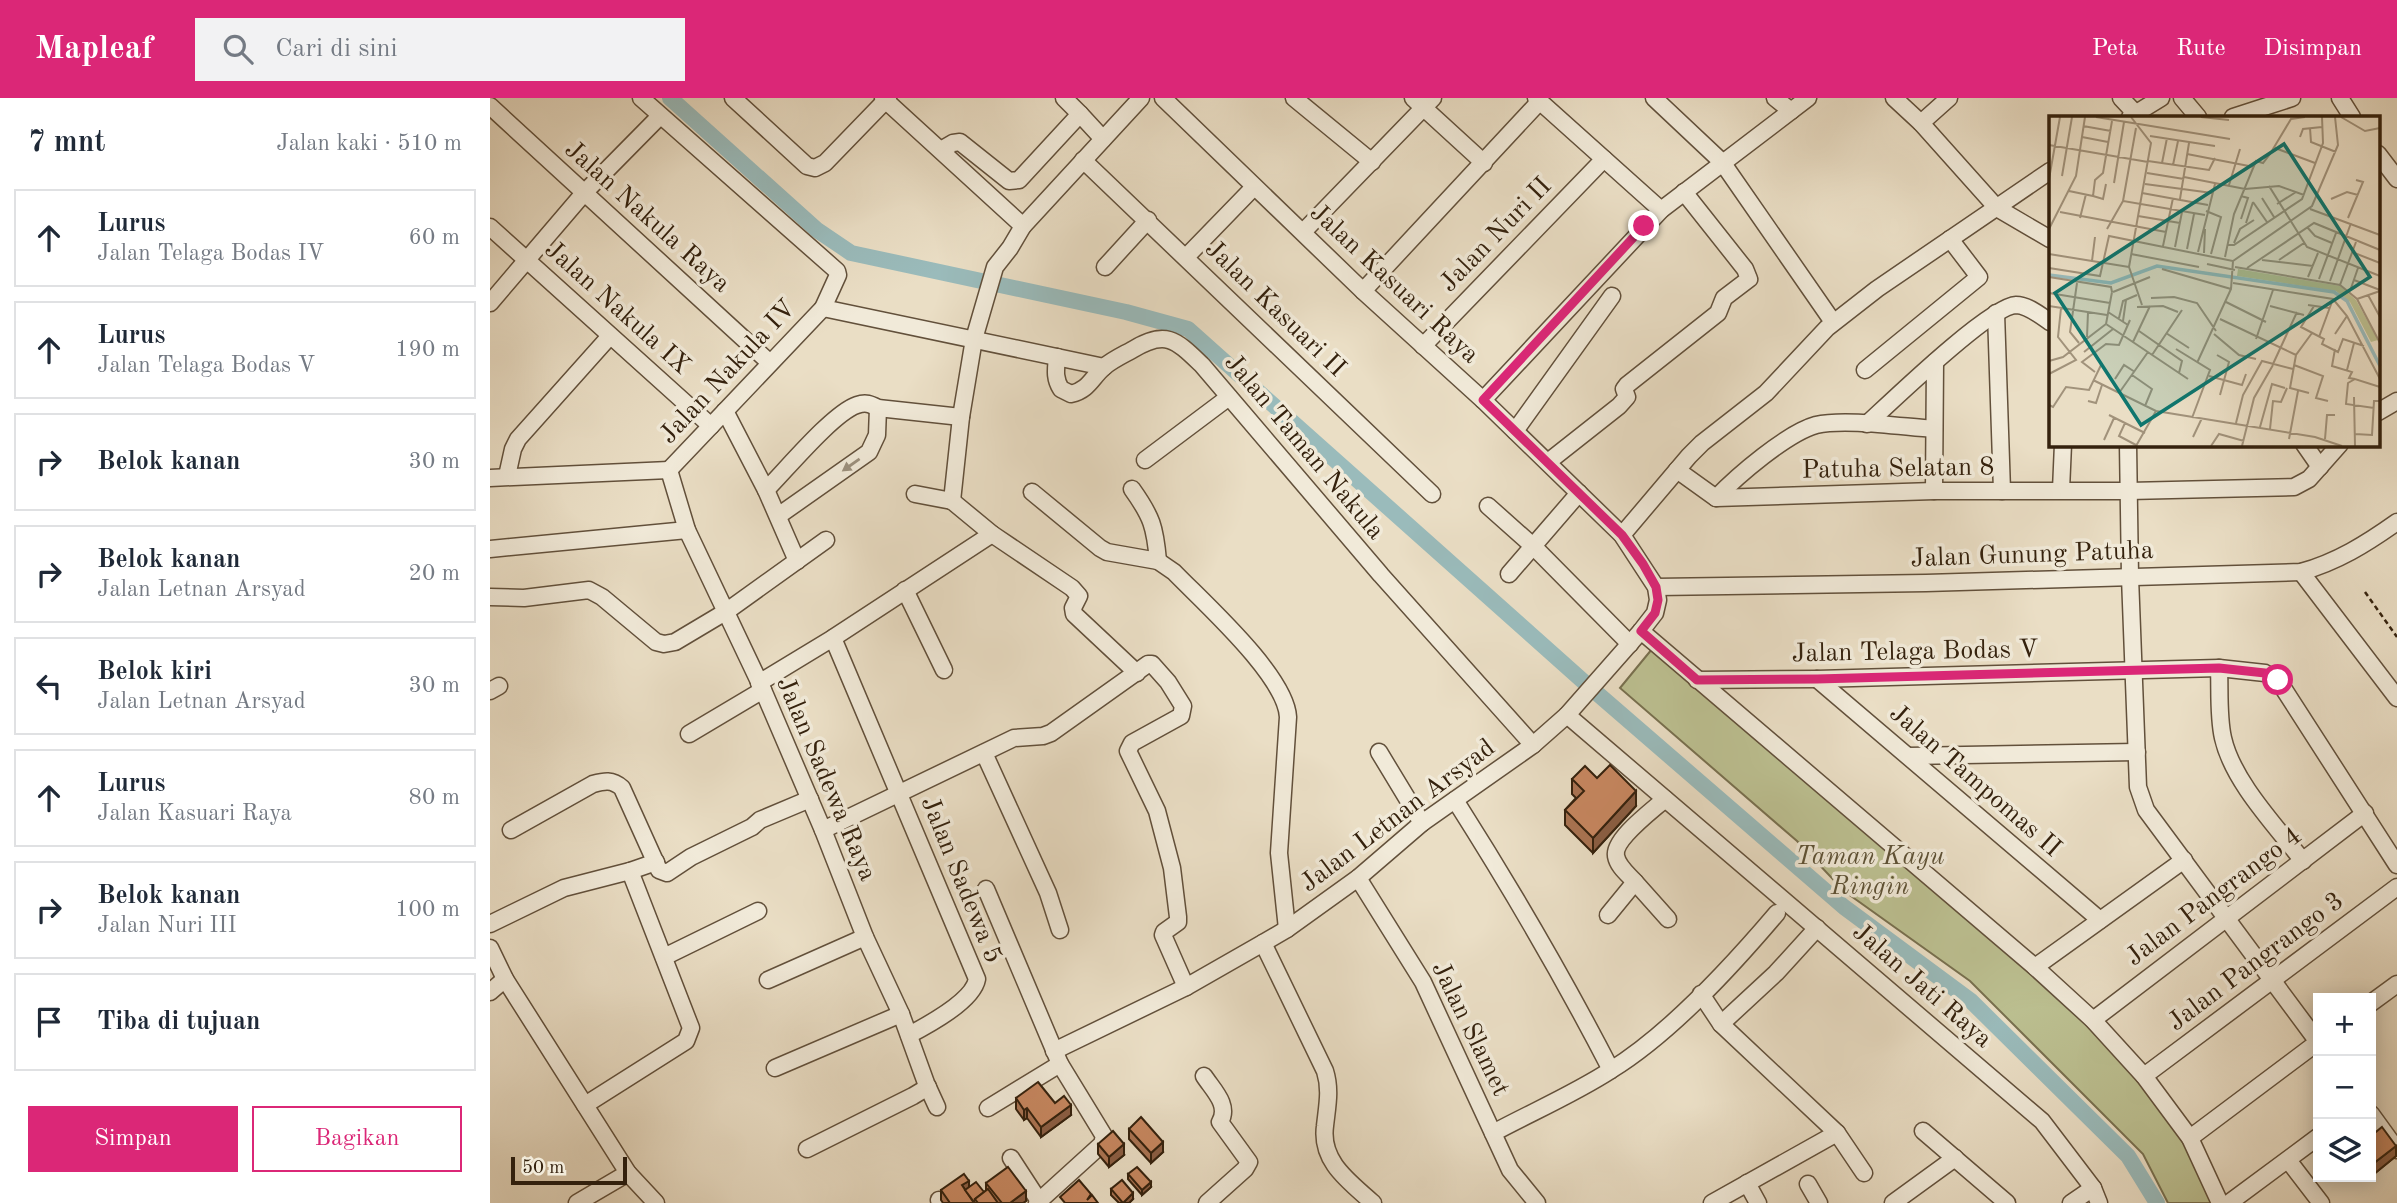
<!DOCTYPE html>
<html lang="id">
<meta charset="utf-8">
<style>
body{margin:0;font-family:"Old Standard TT",serif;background:#f2f2f3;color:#1f2937}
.controls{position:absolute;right:21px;bottom:21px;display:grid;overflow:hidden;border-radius:0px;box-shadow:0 4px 18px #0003}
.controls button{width:63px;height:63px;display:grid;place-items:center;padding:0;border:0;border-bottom:2px solid #e0e1e3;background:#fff;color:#1f2937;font:35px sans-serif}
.scale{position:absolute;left:21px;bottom:18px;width:116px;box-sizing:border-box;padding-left:7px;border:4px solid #34210d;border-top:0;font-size:19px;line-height:24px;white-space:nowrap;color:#34210d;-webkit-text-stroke:5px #f1ead9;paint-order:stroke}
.stop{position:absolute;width:21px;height:21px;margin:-16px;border:5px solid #db2777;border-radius:50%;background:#fff}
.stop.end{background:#db2777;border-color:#fff;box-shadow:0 2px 7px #0008}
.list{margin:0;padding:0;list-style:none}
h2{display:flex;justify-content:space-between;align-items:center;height:91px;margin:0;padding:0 28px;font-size:30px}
h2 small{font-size:23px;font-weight:400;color:#747a83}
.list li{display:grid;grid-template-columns:46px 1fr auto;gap:21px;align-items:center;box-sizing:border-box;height:98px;margin:0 14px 14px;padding:0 14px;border:2px solid #e0e1e3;border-radius:0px}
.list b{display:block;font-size:26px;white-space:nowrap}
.list p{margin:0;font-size:23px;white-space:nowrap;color:#747a83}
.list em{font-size:23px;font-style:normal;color:#747a83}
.actions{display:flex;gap:14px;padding:21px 28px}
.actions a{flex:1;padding:16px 0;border:2px solid #db2777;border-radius:0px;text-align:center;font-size:24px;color:#db2777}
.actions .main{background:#db2777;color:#fff}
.icon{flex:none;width:38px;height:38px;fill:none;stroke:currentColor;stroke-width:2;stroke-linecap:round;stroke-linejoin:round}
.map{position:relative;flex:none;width:1907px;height:1105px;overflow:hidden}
header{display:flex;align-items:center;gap:42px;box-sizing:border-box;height:98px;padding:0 35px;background:#db2777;color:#fff}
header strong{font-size:33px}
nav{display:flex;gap:38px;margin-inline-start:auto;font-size:24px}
.search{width:490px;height:63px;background:#f2f2f3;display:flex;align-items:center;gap:18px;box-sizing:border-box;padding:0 24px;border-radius:0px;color:#747a83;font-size:26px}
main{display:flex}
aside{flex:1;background:#fff}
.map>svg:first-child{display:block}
.green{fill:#bcc091;stroke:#78704f;stroke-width:2}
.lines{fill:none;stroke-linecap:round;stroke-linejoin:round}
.canal{stroke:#9abbbb;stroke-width:16}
.minor-casing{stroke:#62503b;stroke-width:19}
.path{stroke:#34210d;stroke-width:2.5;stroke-dasharray:5 3.5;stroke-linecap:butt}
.minor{stroke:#f1ead9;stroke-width:16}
.wall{fill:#ab7453;stroke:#34210d;stroke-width:2}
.shaded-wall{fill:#8b5e43;stroke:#34210d;stroke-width:2}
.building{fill:#c78760;stroke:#34210d;stroke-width:2}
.oneway{fill:#9c907d}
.route{stroke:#db2777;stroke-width:9}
.labels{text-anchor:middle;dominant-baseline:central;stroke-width:7;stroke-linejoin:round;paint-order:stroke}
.street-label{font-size:26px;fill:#34210d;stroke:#f1ead9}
.park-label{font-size:26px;font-style:italic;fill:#5d5135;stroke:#f1ead9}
.inset-river{fill:none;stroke:#9abbbb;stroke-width:3.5}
.inset-road{fill:none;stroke:#a1927b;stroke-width:2}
.view{fill:#0f766e;fill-opacity:0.15;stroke:#0f766e;stroke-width:3.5}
.inset-edge{fill:none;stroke:#34210d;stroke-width:3.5}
</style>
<header>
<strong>Mapleaf</strong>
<div class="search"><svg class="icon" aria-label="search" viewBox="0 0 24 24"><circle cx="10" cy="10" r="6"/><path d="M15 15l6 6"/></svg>Cari di sini</div>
<nav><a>Peta</a><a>Rute</a><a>Disimpan</a></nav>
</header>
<main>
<aside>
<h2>7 mnt<small>Jalan kaki · 510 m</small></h2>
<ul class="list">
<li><svg class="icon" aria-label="ahead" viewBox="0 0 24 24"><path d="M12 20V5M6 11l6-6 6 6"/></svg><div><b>Lurus</b><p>Jalan Telaga Bodas IV</p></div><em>60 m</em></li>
<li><svg class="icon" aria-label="ahead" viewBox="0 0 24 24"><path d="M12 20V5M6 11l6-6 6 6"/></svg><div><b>Lurus</b><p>Jalan Telaga Bodas V</p></div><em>190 m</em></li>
<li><svg class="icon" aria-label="right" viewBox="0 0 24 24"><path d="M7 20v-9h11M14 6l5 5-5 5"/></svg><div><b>Belok kanan</b></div><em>30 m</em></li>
<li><svg class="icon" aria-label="right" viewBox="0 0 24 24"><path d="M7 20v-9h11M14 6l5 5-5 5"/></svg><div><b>Belok kanan</b><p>Jalan Letnan Arsyad</p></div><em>20 m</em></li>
<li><svg class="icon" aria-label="left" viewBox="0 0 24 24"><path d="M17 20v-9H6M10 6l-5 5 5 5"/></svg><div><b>Belok kiri</b><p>Jalan Letnan Arsyad</p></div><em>30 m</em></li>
<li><svg class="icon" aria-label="ahead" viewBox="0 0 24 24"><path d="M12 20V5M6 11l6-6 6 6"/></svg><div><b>Lurus</b><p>Jalan Kasuari Raya</p></div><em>80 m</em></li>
<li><svg class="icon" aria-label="right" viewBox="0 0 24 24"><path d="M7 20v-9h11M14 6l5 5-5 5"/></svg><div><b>Belok kanan</b><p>Jalan Nuri III</p></div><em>100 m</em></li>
<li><svg class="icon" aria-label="arrive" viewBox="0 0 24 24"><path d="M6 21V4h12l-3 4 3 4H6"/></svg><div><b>Tiba di tujuan</b></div></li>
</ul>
<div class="actions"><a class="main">Simpan</a><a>Bagikan</a></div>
</aside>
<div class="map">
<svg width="1907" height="1105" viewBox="0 0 1907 1105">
<rect width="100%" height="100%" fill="#eadec5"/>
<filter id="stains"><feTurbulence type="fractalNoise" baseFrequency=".00286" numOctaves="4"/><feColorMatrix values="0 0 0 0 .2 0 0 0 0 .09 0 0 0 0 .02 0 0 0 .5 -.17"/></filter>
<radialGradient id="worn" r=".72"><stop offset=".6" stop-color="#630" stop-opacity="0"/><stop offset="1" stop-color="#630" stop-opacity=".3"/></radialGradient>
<polygon class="green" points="1162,551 1607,931 1699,1042 1726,1105 1678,1105 1653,1056 1480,883 1354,793 1307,743 1130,590"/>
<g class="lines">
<polyline class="canal" points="180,0 327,132 361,155 636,214 698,231 1094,584 1354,809 1481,903 1638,1058 1667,1105"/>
<g class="minor-casing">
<g id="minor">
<polyline points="151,0 347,173 348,177 333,210 179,372"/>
<polyline points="243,0 317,68 325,70 335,65 398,0"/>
<polyline points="393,0 533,128"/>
<polyline points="574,0 590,16"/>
<polyline points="804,0 882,64"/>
<polyline points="923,0 994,65"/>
<polyline points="1046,0 1171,112"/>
<polyline points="1164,0 1232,64 1343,224"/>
<polyline points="1285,0 1301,13"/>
<polyline points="1404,0 1431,25 1507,110 1560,141"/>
<polyline points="1631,0 1646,16"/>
<polyline points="1692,0 1708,19"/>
<polyline points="1850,0 1862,19"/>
<polyline points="0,8 280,265"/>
<polyline points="1640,19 1671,0"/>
<polyline points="1743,19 1802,0"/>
<polyline points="1431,25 1459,0"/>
<polyline points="451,52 463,45 470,44 519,83 529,82 590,16 613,41"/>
<polyline points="1888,56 1907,81"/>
<polyline points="593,62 942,396"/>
<polyline points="0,129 221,328"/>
<polyline points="813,134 943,0"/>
<polyline points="696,159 764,89"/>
<polyline points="615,169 658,122"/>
<polyline points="873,193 1050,3"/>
<polyline points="0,205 94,95 170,18"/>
<polyline points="333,210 614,269"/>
<polyline points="1506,215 1512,393"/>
<polyline points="933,248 1114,61"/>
<path d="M567,259c-1,12 -3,21 4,32l10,5c18,-4 21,-17 33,-27 8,-7 19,-12 28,-17 34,-21 44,-10 70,15l179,210 152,170"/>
<polyline points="1375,272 1489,179 1460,141"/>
<polyline points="993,302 1171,112 1318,0"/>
<polyline points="235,313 276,392 307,463"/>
<polyline points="1888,314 1907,303"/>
<path d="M1377,326c24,-22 123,-118 149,-119 12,0 25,11 34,17"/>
<polyline points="1025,333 1122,198"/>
<polyline points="1638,346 1640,479 1648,689 1656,712 1828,944"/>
<polyline points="1814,346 1830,369"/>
<polyline points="655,362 739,299"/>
<polyline points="1058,364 1129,308 1137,299 1134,291 1137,287 1228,215 1234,200 1259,181 1255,171 1194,94"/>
<polyline points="179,372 197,432 273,592 333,732 375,839 411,916 436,985 447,1009"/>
<polyline points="1187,372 1226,400 1444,393 1639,393 1804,389 1819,381 1850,346"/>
<polyline points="17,378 23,351 28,341 120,238"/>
<polyline points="0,380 179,372"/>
<path d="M642,391c20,28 23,38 26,72"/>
<path d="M276,392c20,-20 67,-77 91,-85 9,-3 13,-1 21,3l83,9"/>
<polyline points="1571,392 1573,346"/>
<polyline points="1444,393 1445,264"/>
<path d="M542,394l68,56 7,4 51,9 16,11c30,31 112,104 114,145l-9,136 8,76"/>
<polyline points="425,396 462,403"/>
<path d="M1226,400c21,-22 71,-65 100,-73 29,-7 87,2 118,4"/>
<polyline points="462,403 471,319 484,241 505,169 520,150 533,128 651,0"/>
<polyline points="462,403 502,436 582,490 589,498 583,510 584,516 647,575"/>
<polyline points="998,408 1044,449 1140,546"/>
<polyline points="288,418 379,354 387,337 388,310"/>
<polyline points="1132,437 1199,358 1212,345 1276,295 1337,230 1387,191 1560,73"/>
<polyline points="0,451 197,432"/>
<polyline points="1811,474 1907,600"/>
<polyline points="1019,476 1089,395"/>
<path d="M1166,489l270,-4 375,-11c36,-10 65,-28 96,-50"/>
<polyline points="415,492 454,572"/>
<polyline points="0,499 34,500 99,492 112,499 166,544 174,546 185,544 237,513 336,442"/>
<polyline points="1151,533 1545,869 1603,922 1654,978 1700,1040 1730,1105"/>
<path d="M343,540l144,341c-4,22 -49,46 -68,56"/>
<path d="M1729,570c1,22 -1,48 4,70 10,44 53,88 80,123"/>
<polyline points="1327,581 1610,822"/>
<polyline points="1207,582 1327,581 1729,570 1775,575 1788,582 1907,767"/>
<polyline points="269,585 343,540 502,436"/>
<polyline points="0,593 9,588"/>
<polyline points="1077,617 1552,1023 1603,1090 1609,1105"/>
<polyline points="199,636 273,592"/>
<polyline points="889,654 932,725"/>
<polyline points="494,655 558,795 570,832"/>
<polyline points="1419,658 1647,654"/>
<path d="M965,702c56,88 108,177 156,270"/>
<path d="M21,732l82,-46c11,-3 19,-5 29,4l37,82 8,3 24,-16 61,-30 8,-7 50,-21"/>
<polyline points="333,732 524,640 553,638 561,635 658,566 662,566 678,584 693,608 691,618 642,645 638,653 667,713 682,770 688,819 688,824 674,834 673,837 696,889"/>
<polyline points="868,780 933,884 1020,1072 1047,1105"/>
<polyline points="1145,784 1178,821"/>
<polyline points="496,791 570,966 614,1038 612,1046 547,1105"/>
<path d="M1118,817l27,-33c-7,-8 -17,-15 -19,-26 -3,-17 37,-46 49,-57"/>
<polyline points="0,826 74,790 140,773 166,764"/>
<path d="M773,845l62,128c6,19 2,36 0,55 -5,36 25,56 48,77"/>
<polyline points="0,850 15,881 138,1075 166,1105"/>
<polyline points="174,859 268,813"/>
<polyline points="1545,869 1694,762"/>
<polyline points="278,882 375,839"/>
<polyline points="0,894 15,881"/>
<polyline points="1211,896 1231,926 1347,1035 1374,1075"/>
<polyline points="1881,905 1907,886"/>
<polyline points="1603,922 1875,715"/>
<polyline points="1231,926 1286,875 1327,830"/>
<polyline points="564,953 696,889 773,845 797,831 868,780 932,725 1043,647 1077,617 1151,533 1165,515 1168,502 1166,489 1132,437 993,302 873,193 673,0"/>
<polyline points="285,970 411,916"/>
<path d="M714,978c9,14 26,29 16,46l29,40 -4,7 -38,34"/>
<polyline points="1654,978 1907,789"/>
<polyline points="95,1007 196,943 201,930 140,773"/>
<polyline points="498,1010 570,966"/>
<polyline points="1881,1016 1907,1052"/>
<polyline points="1433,1033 1517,1105"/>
<path d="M1003,1035c39,-21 81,-39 118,-63 60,-37 121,-104 166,-157"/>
<polyline points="1700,1040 1828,944"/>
<polyline points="317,1051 423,998 438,989"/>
<polyline points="521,1060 549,1103"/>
<polyline points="1798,1062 1831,1105"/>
<polyline points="1257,1085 1268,1105"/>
<polyline points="1318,1086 1329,1105"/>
<polyline points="449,1102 451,1105"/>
<polyline points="87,1105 138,1075"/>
<polyline points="1222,1105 1347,1035"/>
<polyline points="1403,1105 1465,1060"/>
<polyline points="1581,1105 1603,1090"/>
<polyline points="1739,1105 1828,1039"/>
</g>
</g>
<polyline class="path" points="1875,494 1907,539"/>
<use href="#minor" class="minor"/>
</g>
<g class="wall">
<polygon points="1107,680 1146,708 1103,755 1075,727 1075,712 1086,700 1082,696 1082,681"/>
<polygon points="526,1000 565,1005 581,1017 551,1039 537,1020 534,1022 526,1011"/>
<polygon points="639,1031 673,1054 661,1065 639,1041"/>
<polygon points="1881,1038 1906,1058 1884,1076 1881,1071"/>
<polygon points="608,1046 634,1057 619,1069 608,1056"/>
<polygon points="638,1076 661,1089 652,1097 638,1081"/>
<polygon points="496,1085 536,1103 533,1105 453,1105 451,1102 451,1092 479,1090 494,1094 496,1093"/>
<polygon points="621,1091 643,1101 639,1105 629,1105 621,1097"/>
</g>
<g class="shaded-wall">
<polygon points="1146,693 1146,708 1103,755 1103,740"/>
<polygon points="581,1007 581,1017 551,1039 551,1029"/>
<polygon points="537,1010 537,1020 534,1022 534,1012"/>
<polygon points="673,1044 673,1054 661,1065 661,1055"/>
<polygon points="634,1046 634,1057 619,1069 619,1059"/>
<polygon points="1906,1048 1906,1058 1884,1076 1884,1065"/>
<polygon points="479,1083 479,1093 475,1092 472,1087"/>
<polygon points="661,1084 661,1089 652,1097 652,1092"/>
<polygon points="536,1093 536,1103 533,1105 520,1105"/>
<polygon points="643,1095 643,1101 639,1105 633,1105"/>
</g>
<g class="building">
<polygon points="1120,667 1146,693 1103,740 1075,712 1094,693 1082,681 1095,668 1107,680"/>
<polygon points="548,984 565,1005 574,998 581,1007 551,1029 537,1010 534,1012 526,1000"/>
<polygon points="651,1019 673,1044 661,1055 639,1031"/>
<polygon points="1892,1029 1906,1048 1884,1065 1881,1061 1881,1038"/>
<polygon points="623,1033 634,1046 619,1059 608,1046"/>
<polygon points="518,1069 536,1093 520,1105 512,1105 496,1085"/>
<polygon points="647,1069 661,1084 652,1092 638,1076"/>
<polygon points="474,1076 479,1083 472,1087 484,1105 460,1105 451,1092"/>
<polygon points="589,1082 601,1096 597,1102 602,1097 608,1105 575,1105 570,1099"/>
<polygon points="632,1082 643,1095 633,1105 621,1091"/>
<polygon points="486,1084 494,1094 485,1101 484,1104 475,1092"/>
<polygon points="498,1091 508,1105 488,1105 485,1101"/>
</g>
<defs><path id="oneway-solid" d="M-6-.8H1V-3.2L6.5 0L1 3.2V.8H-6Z" transform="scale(1.75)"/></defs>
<use class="oneway" href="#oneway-solid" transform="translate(361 367) rotate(145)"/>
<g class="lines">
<polyline class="route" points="1154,128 993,302 1132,437 1153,466 1166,489 1168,502 1165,515 1151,533 1207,582 1327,581 1729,570 1775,575 1788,582"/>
</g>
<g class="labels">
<g class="street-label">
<text transform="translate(157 119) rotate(42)">Jalan Nakula Raya</text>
<text transform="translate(1006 137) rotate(-46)">Jalan Nuri II</text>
<text transform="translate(904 186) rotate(43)">Jalan Kasuari Raya</text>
<text transform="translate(127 210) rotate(42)">Jalan Nakula IX</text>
<text transform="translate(785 211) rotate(44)">Jalan Kasuari II</text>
<text transform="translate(238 274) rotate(-47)">Jalan Nakula IV</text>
<text transform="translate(814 349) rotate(50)">Jalan Taman Nakula</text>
<text transform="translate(1408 371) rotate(-1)">Patuha Selatan 8</text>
<text transform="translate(1542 457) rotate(-2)">Jalan Gunung Patuha</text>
<text transform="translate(1425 554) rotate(-1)">Jalan Telaga Bodas V</text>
<text transform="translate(336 681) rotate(67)">Jalan Sadewa Raya</text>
<text transform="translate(1485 683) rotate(41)">Jalan Tampomas II</text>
<text transform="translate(908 718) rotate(-37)">Jalan Letnan Arsyad</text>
<text transform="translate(471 782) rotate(68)">Jalan Sadewa 5</text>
<text transform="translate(1724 799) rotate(-37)">Jalan Pangrango 4</text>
<text transform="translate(1766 864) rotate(-37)">Jalan Pangrango 3</text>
<text transform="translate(1432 888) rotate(41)">Jalan Jati Raya</text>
<text transform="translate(980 931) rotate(64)">Jalan Slamet</text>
</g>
<g class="park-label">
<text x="1380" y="759">Taman Kayu<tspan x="1380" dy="30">Ringin</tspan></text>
</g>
</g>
<g transform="translate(1559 18)">
<rect width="331" height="331" fill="#eadec5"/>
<path d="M189,153l102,17 16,14 22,40 -7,2 -21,-40 -14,-11 -99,-15z" fill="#bcc091"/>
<path class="inset-river" d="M0,159l62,8 46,-17 177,26 13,9 33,65"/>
<path class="inset-road" d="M47,1l134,22M82,1l20,26 -22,124 13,38M152,1l28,3M292,1l24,14 15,-3M34,10l28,5M87,12l-13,73 82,14M261,12l1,14 25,10M101,20l65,10M33,21l26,5M251,21l3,-8 19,-2M0,29l99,17M226,32l40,15M138,38l67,13M99,45l61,9 6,-12M113,47l5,-25M124,49l5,-24M98,57l37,6M13,60l10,-59M135,61l61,12 34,-3 25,9M0,63l11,-62M65,67l10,-61M96,68l67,9M180,69l11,-36M220,70l38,61 73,29M20,75l24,5 2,-16 8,-7 9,-52M93,77l66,12M44,80l10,3 3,-15M213,82l12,19M131,83l9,-56M282,83l16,-7 11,3M204,86l14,20M228,88l19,-12M261,93l70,26M157,95l15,6 -10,37M11,96l106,20M89,100l42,7M31,102l6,-24M299,102l15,-36 -7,-2M192,103l7,-21 -7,-2M197,107l7,-21M258,111l8,9 17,7M0,113l27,-53 9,-59M58,113l16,-28M185,127l6,-14 14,-9M178,129h7l68,-46 21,-56 -1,-26M114,130l10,-48M126,131l7,-35M138,133l7,-35M149,136l17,-68M303,136l28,11M155,137l1,-24M0,138l80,13M82,138l68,13M176,141l9,-43 22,-53 7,2 7,-9 21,-35 14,-2M213,144l51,6M230,144l25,-17M43,145l3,-24M184,145l79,-55 26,-61 -3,-28M158,148l28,6M186,151l105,18 17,14 23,44M0,152l51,8 9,-40 124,25 -2,28 -34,74M198,152l67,-45 66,27M113,153l69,20M0,161l62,10 1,5M259,161l10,-24M270,163l17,-46M305,164l26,10M281,165l21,-58M28,167l-7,49 9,11M184,167l100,16 14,17 33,63M291,169l16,-43M301,175l8,-23M64,176l37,-15M0,177l61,10M319,179l12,22M102,182l23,-1 23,6 19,28M308,183l23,-8M177,186l40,20M259,189l21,3M0,190l58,9M221,190l34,9M265,190l-13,21 23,12 -2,5 16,8 5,-13 21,7M88,191l26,-1 15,6M59,196l20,13M70,202l4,-17 14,-6M171,203l76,36M74,205l3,-21M57,208l82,55M57,208l6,-32M90,215l43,30 -3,12M117,217l23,15M165,218l25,21 17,4M286,218l12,-18M38,221l1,-25M270,221l14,-38M207,223l17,-49M84,226l17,-36M127,233l34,21 -18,48M286,233l-3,17 20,6 -3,6 6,1M35,236l29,-23M103,239l30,-45M168,239l12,7 -9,33M0,245l14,-4 43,-33M224,248l24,-52M245,249l29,11 -7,22 12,3M298,254l7,-27M46,256l-13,-10 24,-18 13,1 11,-25M0,258l27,-14 -18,-23 3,-29M83,259l20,14 -7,17M160,260l33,9 4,-11M66,263l9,-14 11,7M44,264l63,31 159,26 27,9M70,277l29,-41M260,277l-19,-5 6,-33 16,-22M305,281l1,49M39,285l8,2 6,-18M0,289l4,2 13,-20 23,3 13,-27M325,292l-28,-4 2,-21 7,-4 25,8M60,299l36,18M76,307l-6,13 17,9M187,307l7,-28 19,-34 31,8M211,311l12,-43 13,4M221,313l3,-28 8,1 6,-14M306,318l17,1 2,-34h6M144,321l9,-19M240,323l9,-48M276,323l2,-24h8M55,324l10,-22M87,330l20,-35M162,330l8,-12 25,7M193,330l12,-48 19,-33"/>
<path class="view" d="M235,28l86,133 -229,148 -86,-132z"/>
<rect width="331" height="331" class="inset-edge"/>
</g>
<rect width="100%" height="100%" filter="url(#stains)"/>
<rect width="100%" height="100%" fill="url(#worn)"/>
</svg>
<div class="controls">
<button>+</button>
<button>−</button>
<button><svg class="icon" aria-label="layers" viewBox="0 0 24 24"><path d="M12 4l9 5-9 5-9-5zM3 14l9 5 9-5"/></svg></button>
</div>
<div class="scale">50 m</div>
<div class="stop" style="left:1788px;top:582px"></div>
<div class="stop end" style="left:1154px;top:128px"></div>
</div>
</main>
